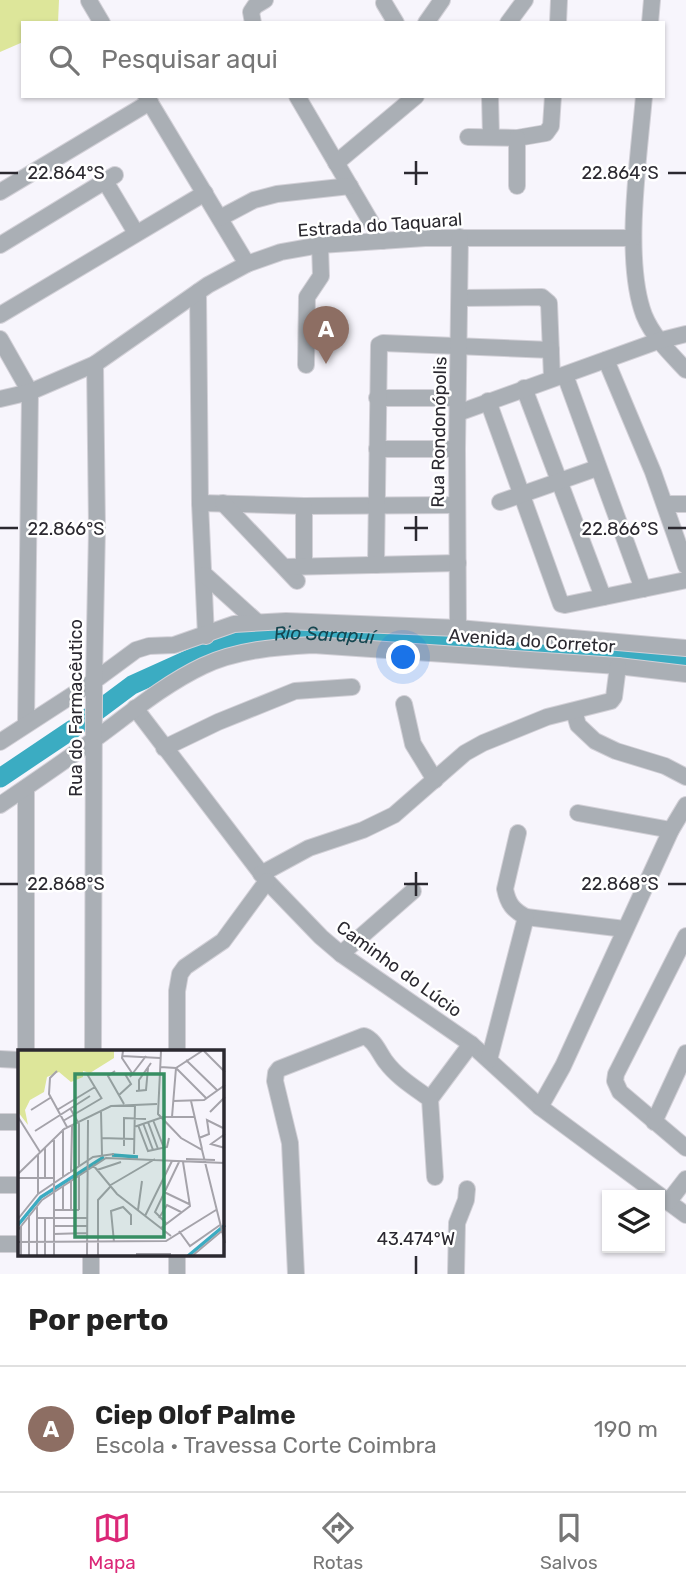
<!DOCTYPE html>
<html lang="pt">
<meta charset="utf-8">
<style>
body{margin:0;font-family:Rubik,sans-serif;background:#f6f6f6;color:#222}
.controls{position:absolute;right:21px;bottom:21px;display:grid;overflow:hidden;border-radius:0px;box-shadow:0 2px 5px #0004}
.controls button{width:63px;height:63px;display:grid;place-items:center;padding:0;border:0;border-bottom:2px solid #e0e0e0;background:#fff;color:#222;font:35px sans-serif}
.you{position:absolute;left:404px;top:658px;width:24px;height:24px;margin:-18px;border:5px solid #fff;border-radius:50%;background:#1a73e8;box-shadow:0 0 0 10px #1a73e833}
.badge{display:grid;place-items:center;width:46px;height:46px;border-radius:50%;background:#db2777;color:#fff;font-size:23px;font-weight:700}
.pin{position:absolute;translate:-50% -58px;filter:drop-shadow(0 2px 4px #0008)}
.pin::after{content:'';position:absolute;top:37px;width:24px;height:21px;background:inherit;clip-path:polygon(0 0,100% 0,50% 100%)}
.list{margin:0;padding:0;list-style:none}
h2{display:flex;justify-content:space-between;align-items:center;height:91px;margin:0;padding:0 28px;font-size:30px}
h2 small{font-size:23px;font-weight:400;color:#767676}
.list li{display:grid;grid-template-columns:46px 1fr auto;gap:21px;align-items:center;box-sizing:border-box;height:126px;padding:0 28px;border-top:2px solid #e0e0e0}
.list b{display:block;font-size:26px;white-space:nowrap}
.list p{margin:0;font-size:23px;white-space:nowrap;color:#767676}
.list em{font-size:23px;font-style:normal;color:#767676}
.icon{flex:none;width:38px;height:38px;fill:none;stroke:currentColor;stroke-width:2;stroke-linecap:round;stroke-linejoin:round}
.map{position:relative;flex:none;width:686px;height:1274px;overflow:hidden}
.search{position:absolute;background:#fff;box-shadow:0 2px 5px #0004;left:21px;right:21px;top:21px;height:77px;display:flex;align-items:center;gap:18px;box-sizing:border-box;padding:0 24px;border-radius:0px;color:#767676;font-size:26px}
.sheet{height:217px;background:#fff}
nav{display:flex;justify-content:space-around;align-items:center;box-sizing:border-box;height:98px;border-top:2px solid #e0e0e0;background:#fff;font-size:19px;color:#767676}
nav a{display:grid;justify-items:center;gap:4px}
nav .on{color:#db2777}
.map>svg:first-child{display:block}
.green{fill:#dde69a}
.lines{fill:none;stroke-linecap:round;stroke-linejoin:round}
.river{stroke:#3bacc2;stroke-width:19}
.minor-casing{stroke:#d2d0d7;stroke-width:18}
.minor{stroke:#aaafb5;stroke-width:16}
.ticks{fill:none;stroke:#2b2930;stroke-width:2.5}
.labels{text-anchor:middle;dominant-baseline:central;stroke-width:5;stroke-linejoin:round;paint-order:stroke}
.street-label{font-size:18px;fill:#2b2930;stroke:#fff}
.water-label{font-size:19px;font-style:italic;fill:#154650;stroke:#fff}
.inset-river{fill:none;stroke:#3bacc2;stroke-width:3.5}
.inset-road{fill:none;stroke:#a5a3aa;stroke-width:2}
.view{fill:#378e63;fill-opacity:0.15;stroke:#378e63;stroke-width:3.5}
.inset-edge{fill:none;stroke:#2b2930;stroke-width:3.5}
.ticks-label{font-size:18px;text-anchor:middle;fill:#2b2930;stroke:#fff;stroke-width:5;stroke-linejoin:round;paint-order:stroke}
</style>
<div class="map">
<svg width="686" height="1274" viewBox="0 0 686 1274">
<rect width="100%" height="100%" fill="#f7f5fc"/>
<polygon class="green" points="0,0 59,0 58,23 23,23 23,42 0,52"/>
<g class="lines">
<path class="river" id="s1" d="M0,778l73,-49 59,-44 102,-46 53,-7 66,3 333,30"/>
<g class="minor-casing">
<g id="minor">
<polyline points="89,1 102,23"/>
<polyline points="384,3 396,23"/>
<polyline points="253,23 251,12 255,6 265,0"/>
<polyline points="426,23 442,0"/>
<polyline points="508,23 525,0"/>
<polyline points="558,23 559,0"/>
<polyline points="650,23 652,0"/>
<polyline points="146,96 247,264"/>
<polyline points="297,96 382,241"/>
<polyline points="490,96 491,137"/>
<path d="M644,96c-5,61 -21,163 0,219 9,22 26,38 42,55"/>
<polyline points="468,137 517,138 546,133 551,126 553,96"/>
<polyline points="517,138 517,186"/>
<polyline points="336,163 416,96"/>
<polyline points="105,181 136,233"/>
<polyline points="0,192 150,102"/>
<polyline points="220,218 254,200 277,194 350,186"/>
<polyline points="0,245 115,175"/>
<polyline points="198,292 200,503 206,636"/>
<polyline points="460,298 542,297 549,303 552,378"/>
<polyline points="0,315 205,193"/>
<polyline points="0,339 30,392 26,724"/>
<polyline points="606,360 653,472 686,566"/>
<polyline points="306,365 307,297 321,276 320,245"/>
<polyline points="565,375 643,589"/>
<polyline points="524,388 603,597"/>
<polyline points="377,398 457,398"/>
<polyline points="0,399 30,392 95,364 208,285 247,264 281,252 320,245 425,238 633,238"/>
<polyline points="488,401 561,604 565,605 686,580"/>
<polyline points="458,413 658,341 686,334"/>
<polyline points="377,449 457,449"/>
<polyline points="500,502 597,468"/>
<polyline points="200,503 304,506 457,505"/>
<polyline points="223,503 297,581"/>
<polyline points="665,504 686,504"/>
<polyline points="304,506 304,565"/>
<polyline points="376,565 379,345 383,343 551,350"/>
<polyline points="285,567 458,563"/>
<polyline points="205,575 256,621"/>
<polyline points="458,628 457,449 460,237"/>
<polyline points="404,704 413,744 435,780"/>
<polyline points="135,708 267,881 321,937 341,954 471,1044 540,1107 686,1215"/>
<polyline points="574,711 578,725 595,741 616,751 665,766 686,777"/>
<polyline points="0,742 94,681 136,650 149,646 174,645 234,624 286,621 458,628 686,648"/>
<polyline points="164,748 218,722 295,691 352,687"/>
<polyline points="26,788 26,1052"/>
<path d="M0,805c31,-21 62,-42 92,-64 36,-26 71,-56 111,-75 34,-16 73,-19 110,-21l305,21 68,8"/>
<polyline points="578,813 671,830"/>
<path d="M518,833l-13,56c3,15 8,21 21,28l99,12"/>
<polyline points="261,874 309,848 363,830 394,815 465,753 483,743 547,717 611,701 614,697 618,666"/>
<polyline points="686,936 616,1074 615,1081 620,1092 686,1148"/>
<polyline points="341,954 413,891"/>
<polyline points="93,1052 94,681 97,529 95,364"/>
<polyline points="177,1052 177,991 180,974 185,967 223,941 267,881"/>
<polyline points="0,1059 19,1060"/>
<polyline points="489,1060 526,917"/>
<polyline points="430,1099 471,1044"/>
<polyline points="540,1107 563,1066 671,830 686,805"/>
<polyline points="0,1122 19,1122"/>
<polyline points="654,1122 686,1053"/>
<polyline points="0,1185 19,1185"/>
<polyline points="669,1201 686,1179"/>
<polyline points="0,1244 19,1244"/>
<polyline points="177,1255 177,1274"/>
<polyline points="91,1274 91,1255"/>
<path d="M296,1274l-6,-131 -15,-62 1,-8 3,-4 85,-33c11,4 15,17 22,26 11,15 29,26 44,37l5,78"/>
<polyline points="456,1274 457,1223 466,1200 467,1189"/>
</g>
</g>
<use href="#minor" class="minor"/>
</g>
<path class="ticks" d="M416,161v24M0,173h18M404,173h24M668,173h18M416,516v25M0,528h18M404,528h24M668,528h18M416,872v24M0,884h18M404,884h24M668,884h18M416,1256v18"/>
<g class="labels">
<g class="street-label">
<text transform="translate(380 225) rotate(-4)">Estrada do Taquaral</text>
<text transform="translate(439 432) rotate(-89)">Rua Rondonópolis</text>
<text transform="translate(532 641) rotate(4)">Avenida do Corretor</text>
<text transform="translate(76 708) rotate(-90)">Rua do Farmacêutico</text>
<text transform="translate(399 969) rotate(36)">Caminho do Lúcio</text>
</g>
<g class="water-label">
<text stroke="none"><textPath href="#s1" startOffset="364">Rio Sarapuí</textPath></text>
</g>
</g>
<g transform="translate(18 1050)">
<rect width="206" height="206" fill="#f7f5fc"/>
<path d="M0,1h96v7l-24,15 -7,-2v6l-12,5 -12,-10 -12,5 -3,15 -14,8 -5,10 3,15 -10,-13z" fill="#dde69a"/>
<path class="inset-river" d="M94,105l26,2M0,175l23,-28 63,-40M170,206l37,-31"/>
<path class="inset-road" d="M105,1l-1,7 10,15M143,1l-3,63 23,24 21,12 23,93M186,1l21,21M104,6l38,2M168,10l32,31M142,17l16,1 31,31M39,21l-7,7 -1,16 18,33M97,21l-7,5 16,28M69,24l15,25M112,27l16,-21M118,41l10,-1 2,-22M121,41v-11l12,-17M101,45l12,-11 -6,-10M155,51l31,-1 21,-15M173,51l11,48M52,58l9,16v43M13,60l19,-12M39,60l38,-23M83,61l1,44M192,62l15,-15M0,67l22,35M154,67l4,-49 26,-17M135,70l11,28M45,71l39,-23M130,72l10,27M125,73l10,27M120,75l10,26 19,-4 2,-9M116,77l29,-10h31M17,81l55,-35M207,84l-14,10 14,4M83,88l33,1M181,88l10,-4 -2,-14 16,8M36,90v116M106,96v-28l22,1M20,104v40M116,104l1,-50M168,109l29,1M75,115l24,29 54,42M79,120l24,-8M53,122l1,-46M0,124l46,-45 47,-23 46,-2M61,125v35M45,127v-48M0,128h36M27,128v-30M53,130v30M91,136l46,-27M146,142l25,12M19,157v49M36,160h25M45,160v-24M120,160l4,-29M11,165v41M127,166l27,-55M19,168h50M27,168v38M141,168l8,-13 14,7M0,169l20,-25 25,-17 30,-20 21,-3M148,173l-11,-11 24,-50M36,176h33M143,178l29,-22 -7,-44M0,180l24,-30 64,-42 119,5M161,181l11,15 30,-21M36,184l33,-1M0,192l148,-1 50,-31M96,192l-3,-31 12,-4 8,8v10M118,204h35M3,206v-30M69,206l1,-136M80,206v-56l12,-13M174,206l31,-26"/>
<path class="view" d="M57,24h89v163h-89z"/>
<rect width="206" height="206" class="inset-edge"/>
</g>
<g class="ticks-label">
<text x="66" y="179">22.864°S</text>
<text x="620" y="179">22.864°S</text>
<text x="66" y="535">22.866°S</text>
<text x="620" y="535">22.866°S</text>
<text x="66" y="890">22.868°S</text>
<text x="620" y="890">22.868°S</text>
<text x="416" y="1245">43.474°W</text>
</g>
</svg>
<div class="controls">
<button><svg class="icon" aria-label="layers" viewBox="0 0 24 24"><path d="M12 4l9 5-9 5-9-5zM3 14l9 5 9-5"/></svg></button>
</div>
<div class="you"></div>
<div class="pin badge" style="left:326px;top:364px;background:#8d6e63">A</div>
<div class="search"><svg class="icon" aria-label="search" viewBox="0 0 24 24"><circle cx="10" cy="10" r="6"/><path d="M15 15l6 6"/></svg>Pesquisar aqui</div>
</div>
<section class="sheet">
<h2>Por perto<small></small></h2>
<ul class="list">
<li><span class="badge" style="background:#8d6e63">A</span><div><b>Ciep Olof Palme</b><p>Escola · Travessa Corte Coimbra</p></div><em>190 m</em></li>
</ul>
</section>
<nav>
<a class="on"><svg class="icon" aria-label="map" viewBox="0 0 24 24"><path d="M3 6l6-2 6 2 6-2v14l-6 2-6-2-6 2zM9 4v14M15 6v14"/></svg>Mapa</a>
<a><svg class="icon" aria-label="directions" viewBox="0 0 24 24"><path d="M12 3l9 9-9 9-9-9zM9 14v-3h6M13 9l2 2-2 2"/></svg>Rotas</a>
<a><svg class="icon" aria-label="saved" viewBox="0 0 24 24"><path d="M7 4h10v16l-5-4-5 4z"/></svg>Salvos</a>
</nav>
